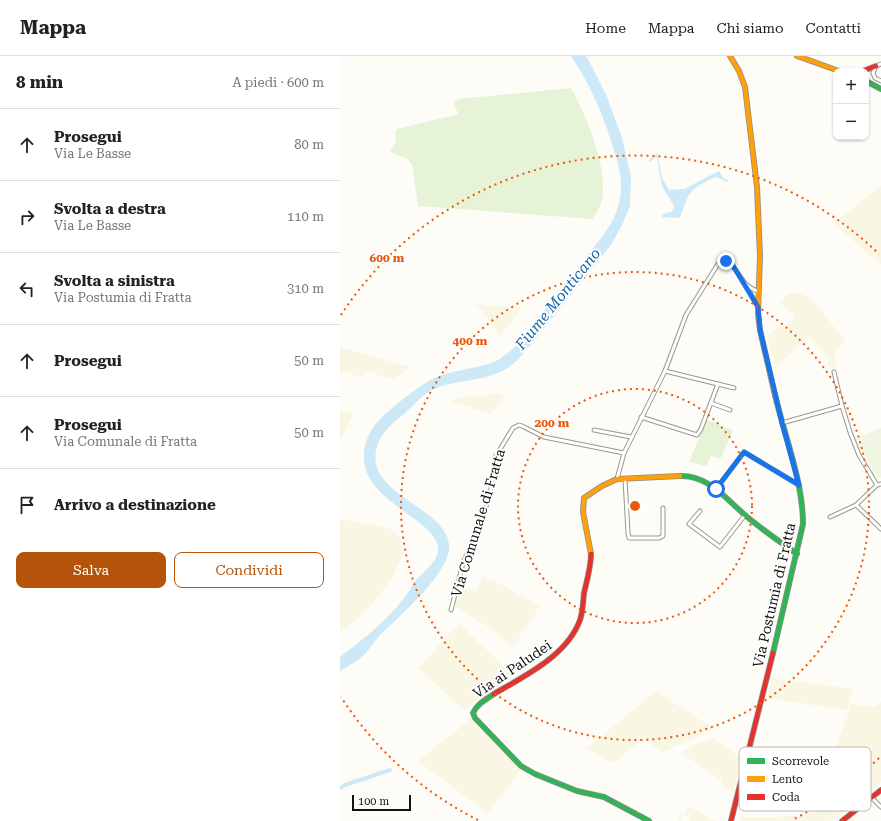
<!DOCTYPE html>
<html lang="it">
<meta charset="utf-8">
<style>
body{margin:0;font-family:"Roboto Serif",serif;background:#f2f2f2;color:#222}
.controls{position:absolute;right:12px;top:12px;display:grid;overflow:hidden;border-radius:8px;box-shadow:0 1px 3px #0004}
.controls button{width:36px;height:36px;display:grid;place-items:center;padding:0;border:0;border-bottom:1px solid #e0e0e0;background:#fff;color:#222;font:20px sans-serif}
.scale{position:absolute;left:12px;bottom:10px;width:59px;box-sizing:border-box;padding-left:4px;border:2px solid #111;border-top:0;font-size:11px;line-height:14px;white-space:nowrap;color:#111;-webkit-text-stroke:3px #fff;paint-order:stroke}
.stop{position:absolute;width:12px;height:12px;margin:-9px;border:3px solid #1a73e8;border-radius:50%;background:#fff}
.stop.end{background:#1a73e8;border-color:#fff;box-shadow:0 1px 4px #0008}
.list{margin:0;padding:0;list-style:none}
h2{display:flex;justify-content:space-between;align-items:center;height:52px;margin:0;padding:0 16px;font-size:17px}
h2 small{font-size:13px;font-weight:400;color:#767676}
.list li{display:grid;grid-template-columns:26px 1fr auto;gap:12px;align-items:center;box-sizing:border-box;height:72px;padding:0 16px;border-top:1px solid #e0e0e0}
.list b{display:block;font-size:15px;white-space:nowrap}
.list p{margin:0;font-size:13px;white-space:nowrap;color:#767676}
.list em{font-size:13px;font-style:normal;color:#767676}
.actions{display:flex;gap:8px;padding:12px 16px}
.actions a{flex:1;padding:9px 0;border:1px solid #b45309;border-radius:8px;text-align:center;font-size:14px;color:#b45309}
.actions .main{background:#b45309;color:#fff}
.icon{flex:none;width:22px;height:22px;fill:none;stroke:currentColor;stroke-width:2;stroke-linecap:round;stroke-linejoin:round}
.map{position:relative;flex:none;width:541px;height:765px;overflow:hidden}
header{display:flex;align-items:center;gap:24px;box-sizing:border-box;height:56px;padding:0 20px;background:#fff;border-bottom:1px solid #e0e0e0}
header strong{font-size:19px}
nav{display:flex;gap:22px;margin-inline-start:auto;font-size:14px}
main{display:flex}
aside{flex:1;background:#fff}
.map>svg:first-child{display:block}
.farmland{fill:#f9f7e4}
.green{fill:#e7f3d7}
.pitch{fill:#f0f6e1}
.water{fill:#cde8f7}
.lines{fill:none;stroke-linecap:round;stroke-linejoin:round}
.canal{stroke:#cde8f7;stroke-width:4}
.street-casing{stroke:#979795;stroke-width:5}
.fast-casing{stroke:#8e8d8b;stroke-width:6}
.slow-casing{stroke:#8e8d8b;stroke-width:6}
.jam-casing{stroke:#8e8d8b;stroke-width:6}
.street{stroke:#fffffe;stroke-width:3}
.fast{stroke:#30b455;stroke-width:4.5}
.slow{stroke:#ff9f0a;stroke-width:4.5}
.jam{stroke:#e5322d;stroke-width:4.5}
.route{stroke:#1a73e8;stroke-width:5}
.ring{fill:none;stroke:#e8590c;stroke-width:2;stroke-dasharray:2 4}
.labels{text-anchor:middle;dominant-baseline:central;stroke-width:4;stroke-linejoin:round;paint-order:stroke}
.street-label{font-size:14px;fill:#111;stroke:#fff}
.water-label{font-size:15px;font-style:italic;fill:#1768a6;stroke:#fff}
.key{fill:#fff;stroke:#b8b8b8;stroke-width:1}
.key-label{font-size:11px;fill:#111}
.centre{fill:#e8590c;stroke:#fff;stroke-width:2}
.ring-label{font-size:12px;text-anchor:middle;font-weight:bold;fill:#e8590c;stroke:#fff;stroke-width:4;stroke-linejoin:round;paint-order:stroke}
</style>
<header>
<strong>Mappa</strong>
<nav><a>Home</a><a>Mappa</a><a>Chi siamo</a><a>Contatti</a></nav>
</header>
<main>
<aside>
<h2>8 min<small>A piedi · 600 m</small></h2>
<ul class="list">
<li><svg class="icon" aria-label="ahead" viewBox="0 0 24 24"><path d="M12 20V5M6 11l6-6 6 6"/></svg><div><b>Prosegui</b><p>Via Le Basse</p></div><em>80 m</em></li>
<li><svg class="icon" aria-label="right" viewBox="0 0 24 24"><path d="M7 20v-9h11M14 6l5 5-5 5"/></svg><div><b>Svolta a destra</b><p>Via Le Basse</p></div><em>110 m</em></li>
<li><svg class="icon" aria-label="left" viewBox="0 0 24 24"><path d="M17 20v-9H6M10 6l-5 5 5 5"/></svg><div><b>Svolta a sinistra</b><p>Via Postumia di Fratta</p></div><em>310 m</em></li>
<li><svg class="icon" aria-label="ahead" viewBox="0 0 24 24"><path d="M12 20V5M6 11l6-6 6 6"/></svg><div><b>Prosegui</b></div><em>50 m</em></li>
<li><svg class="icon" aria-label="ahead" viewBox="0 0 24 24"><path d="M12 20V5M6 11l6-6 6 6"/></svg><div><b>Prosegui</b><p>Via Comunale di Fratta</p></div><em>50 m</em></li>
<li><svg class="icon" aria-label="arrive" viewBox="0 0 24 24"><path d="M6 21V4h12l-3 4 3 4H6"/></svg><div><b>Arrivo a destinazione</b></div></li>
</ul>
<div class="actions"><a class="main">Salva</a><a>Condividi</a></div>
</aside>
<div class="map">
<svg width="541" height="765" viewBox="0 0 541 765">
<rect width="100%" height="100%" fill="#fdfcf7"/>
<g class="farmland">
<polygon points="541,130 541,209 493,167"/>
<polygon points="450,237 459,237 468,241 481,254 505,285 494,299 496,311 490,312 488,305 490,303 468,281 435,312 424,264 428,278 431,277 440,269 444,272 453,263 454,260 440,247 446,239"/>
<polygon points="133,248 183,252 159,280 142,255 138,250"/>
<polygon points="0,291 70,311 54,324 26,315 21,321 2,315 0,323"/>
<polygon points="156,337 165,341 151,358 109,345 121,341 144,340"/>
<polygon points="0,353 14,357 0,385"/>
<polygon points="0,463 47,471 55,476 61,484 62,500 52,522 31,550 17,564 0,576"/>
<polygon points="143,521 153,524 200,550 172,592 155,575 114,550 119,527 123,525 122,529 126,530 126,532 129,532 136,535"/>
<polygon points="119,567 174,621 141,641 125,655 78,612"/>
<polygon points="432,622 512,633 511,641 507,654 427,642"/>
<polygon points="316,635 374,673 321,697 305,681 273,707 246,693"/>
<polygon points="541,646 541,726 524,743 490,765 400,765 400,761 437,761 468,759 470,737 404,739 410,714 483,723 512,648 536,651"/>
<polygon points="131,663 182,712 148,758 78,705"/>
<polygon points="373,681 402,703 393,736 384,731 382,725 383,723 382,720 380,723 340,696"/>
<polygon points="349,750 356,755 357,754 375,765 350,765 351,763 344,758 340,764 341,765 338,765 342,757 345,758"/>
</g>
<g class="green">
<path d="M231,32c16,28 37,80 31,112 -2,8 -6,13 -10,19l-174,-13 -6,-42 -6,-6 -16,-6 6,-10 -1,-9 2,-4 62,-15 -5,-8 1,-5 4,-2z"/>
<polygon points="367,364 393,374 381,402 371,400 366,410 349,406"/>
</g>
<polygon class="pitch" points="541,372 541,422 536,420 515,382"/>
<g class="water">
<path d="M231,0h15l2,3 19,38 15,41 9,38 -1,30 -8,19 -11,20 -87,108c-5,5 -11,12 -18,16 -22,13 -49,10 -72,20 -12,5 -21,17 -30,25 -9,7 -20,16 -25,27 -21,50 56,62 68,96 2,5 3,12 1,18 -10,28 -46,59 -68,80 -5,6 -10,13 -15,19 -7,7 -17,12 -25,17v-14c23,-18 47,-36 64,-59 5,-6 8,-12 12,-18 7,-8 20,-17 22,-28 4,-33 -79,-49 -74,-100 1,-10 5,-19 11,-27 10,-13 48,-43 62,-48 9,-3 18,-6 26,-7 11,-3 22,-4 33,-9 6,-3 13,-9 19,-14l87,-110c12,-16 20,-33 19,-53 0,-11 -3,-20 -6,-30 -10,-35 -24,-69 -44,-98z"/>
<path d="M317,97l5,25 7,12 15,-1 35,-18 4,7 6,3 -2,1 -11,-5c-10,4 -23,10 -28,20 -4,7 -5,15 -9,21l-17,-1 1,-3c6,-1 11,-2 11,-8l-12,-20 -5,-28 -1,-1 -6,5 -1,-2z"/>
</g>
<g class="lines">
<polyline class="canal" points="0,732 5,729 50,714"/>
<g class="street-casing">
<g id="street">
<polyline points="541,8 536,10 533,17 535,22 541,25"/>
<polyline points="406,229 418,251"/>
<polyline points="325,315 394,332"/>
<polyline points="494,316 502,350"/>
<polyline points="371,347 390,354"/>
<polyline points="301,361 357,379 361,373 378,328"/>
<polyline points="442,367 502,350 510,376 519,399 537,429"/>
<polyline points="254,374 291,381"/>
<path d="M277,423l7,-26 41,-82 21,-56 32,-51 8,-3 3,1c11,10 13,25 29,29"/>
<polyline points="285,423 288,477 289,482 319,482 323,480 323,452"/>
<polyline points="376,433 404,396 459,429"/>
<polyline points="516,449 541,473"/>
<polyline points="360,455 349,468 380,491 405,459"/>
<polyline points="490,461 516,449 537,429 541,428"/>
<polyline points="111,554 123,507 140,468 150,439 156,400 173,372 179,369 182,370 204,381 284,397"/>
<polyline points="532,742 541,751"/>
</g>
</g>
<g class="fast-casing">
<g id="fast">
<polyline points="526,25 541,33"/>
<path d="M340,420c28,-1 45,22 65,39 16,14 34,26 52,39"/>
<path d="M433,597l30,-129c0,-42 -18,-87 -28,-129"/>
<path d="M154,638c-9,6 -17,10 -21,19l2,5 46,48 14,8 42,17 27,6 45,24"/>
</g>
</g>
<g class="slow-casing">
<g id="slow">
<polyline points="390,0 399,15 405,31 417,131 420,200 418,258 420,274 435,339"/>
<polyline points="457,0 499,15"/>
<polyline points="251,498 243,456 244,442 262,430 277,423 340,420"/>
</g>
</g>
<g class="jam-casing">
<g id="jam">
<polyline points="523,15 536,10"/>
<path d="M154,638c30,-18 73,-38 86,-74 3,-9 3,-18 4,-27 3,-13 7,-26 7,-39"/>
<polyline points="391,765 433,597"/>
<polyline points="502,765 541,734"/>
</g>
</g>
<use href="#street" class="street"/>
<use href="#fast" class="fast"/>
<use href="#slow" class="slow"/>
<use href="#jam" class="jam"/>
</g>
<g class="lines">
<polyline class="route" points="376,433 404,396 459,429 442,367 420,274 418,251 392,208 389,206 386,205"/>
</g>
<g class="ring">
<circle cx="295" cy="450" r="117"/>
<circle cx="295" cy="450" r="234"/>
<path d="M539 702A351 351 0 0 1 452 764M138 764A351 351 0 0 1 1 641M1 259A351 351 0 0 1 539 198"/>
</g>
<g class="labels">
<g class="street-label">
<text transform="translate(138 467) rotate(-73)">Via Comunale di Fratta</text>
<text transform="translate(434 539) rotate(-77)">Via Postumia di Fratta</text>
<text transform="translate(172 613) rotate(-34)">Via ai Paludei</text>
</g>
<g class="water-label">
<text transform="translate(218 243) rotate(-51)">Fiume Monticano</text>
</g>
</g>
<rect x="399" y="691" width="132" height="64" rx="6" class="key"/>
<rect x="407" y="702" width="18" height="6" fill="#30b455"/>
<rect x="407" y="720" width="18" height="6" fill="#ff9f0a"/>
<rect x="407" y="738" width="18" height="6" fill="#e5322d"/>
<g class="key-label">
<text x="432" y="709">Scorrevole</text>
<text x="432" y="727">Lento</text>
<text x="432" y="745">Coda</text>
</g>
<circle cx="295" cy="450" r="6" class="centre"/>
<g class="ring-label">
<text x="47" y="206">600 m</text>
<text x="130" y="289">400 m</text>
<text x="212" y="371">200 m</text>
</g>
</svg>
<div class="controls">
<button>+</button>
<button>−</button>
</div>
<div class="scale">100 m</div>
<div class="stop" style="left:376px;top:433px"></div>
<div class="stop end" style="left:386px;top:205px"></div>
</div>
</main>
